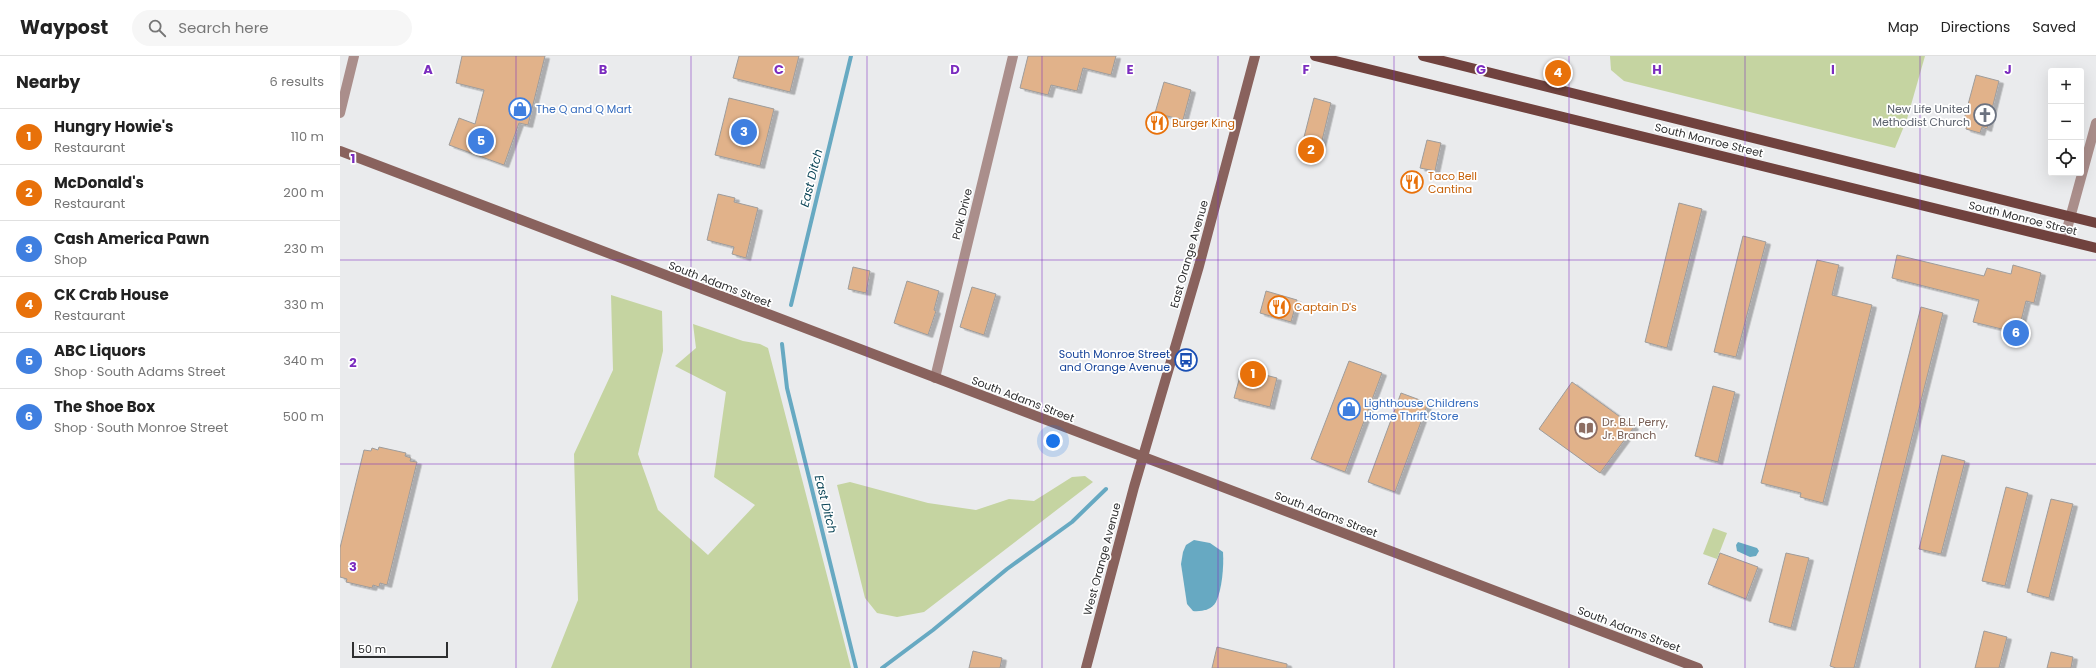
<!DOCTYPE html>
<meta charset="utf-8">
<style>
body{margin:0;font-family:Poppins,sans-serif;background:#f6f6f6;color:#222}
.controls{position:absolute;right:12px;top:12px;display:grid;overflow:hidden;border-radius:4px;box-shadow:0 4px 16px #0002}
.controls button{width:36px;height:36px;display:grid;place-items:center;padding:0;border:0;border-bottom:1px solid #e0e0e0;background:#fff;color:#222;font:20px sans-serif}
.scale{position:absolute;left:12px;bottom:10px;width:96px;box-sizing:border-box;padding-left:4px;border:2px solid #2e2f30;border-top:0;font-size:11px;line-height:14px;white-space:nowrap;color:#2e2f30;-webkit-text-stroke:3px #fff;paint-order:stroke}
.you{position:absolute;left:713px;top:385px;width:14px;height:14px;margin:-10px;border:3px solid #fff;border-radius:50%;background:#1a73e8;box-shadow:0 0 0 6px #1a73e833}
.badge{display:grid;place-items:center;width:26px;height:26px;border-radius:50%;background:#9f1663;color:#fff;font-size:13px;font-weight:700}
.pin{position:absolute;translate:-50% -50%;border:2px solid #fff;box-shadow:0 1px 4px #0006}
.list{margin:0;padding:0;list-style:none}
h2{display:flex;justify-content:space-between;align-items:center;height:52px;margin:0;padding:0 16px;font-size:17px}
h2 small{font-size:13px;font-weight:400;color:#767676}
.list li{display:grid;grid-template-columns:26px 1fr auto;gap:12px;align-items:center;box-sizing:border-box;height:56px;padding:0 16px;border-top:1px solid #e0e0e0}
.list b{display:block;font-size:15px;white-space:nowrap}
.list p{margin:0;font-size:13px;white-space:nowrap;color:#767676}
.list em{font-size:13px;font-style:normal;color:#767676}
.icon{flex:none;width:22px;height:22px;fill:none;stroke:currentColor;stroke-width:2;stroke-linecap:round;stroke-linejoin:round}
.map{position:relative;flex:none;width:1756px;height:612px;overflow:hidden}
header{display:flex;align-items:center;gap:24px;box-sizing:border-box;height:56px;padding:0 20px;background:#fff;border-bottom:1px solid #e0e0e0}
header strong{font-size:19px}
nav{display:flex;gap:22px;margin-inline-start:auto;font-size:14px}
.search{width:280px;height:36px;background:#f6f6f6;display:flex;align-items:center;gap:10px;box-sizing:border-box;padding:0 14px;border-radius:22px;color:#767676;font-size:15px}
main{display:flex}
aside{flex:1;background:#fff}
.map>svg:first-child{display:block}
.green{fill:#c5d4a1}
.water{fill:#67a9c2}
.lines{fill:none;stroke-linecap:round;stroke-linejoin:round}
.stream{stroke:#67a9c2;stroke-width:4}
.building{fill:#e1b28a;stroke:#9e9c9b;filter:url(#shadow)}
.street{stroke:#aa8e8b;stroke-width:10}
.secondary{stroke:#89625d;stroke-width:10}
.primary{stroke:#70423e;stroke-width:10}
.grid{fill:none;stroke:#7b2cbf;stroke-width:1;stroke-opacity:0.55}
.labels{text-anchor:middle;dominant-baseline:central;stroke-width:3.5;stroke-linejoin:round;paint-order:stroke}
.shop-label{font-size:11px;fill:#366cbe;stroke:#fff;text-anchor:start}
.worship-label{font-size:11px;fill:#5b616d;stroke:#fff;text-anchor:end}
.food-label{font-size:11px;fill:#c56008;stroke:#fff;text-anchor:start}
.street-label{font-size:11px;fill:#2e2f30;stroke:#fff}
.transit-label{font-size:11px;fill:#164399;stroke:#fff;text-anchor:end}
.education-label{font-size:11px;fill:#785e54;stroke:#fff;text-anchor:start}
.water-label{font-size:12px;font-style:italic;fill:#0b4557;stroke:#fff}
.grid-label{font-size:13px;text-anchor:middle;font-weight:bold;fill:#7b2cbf;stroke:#fff;stroke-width:3.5;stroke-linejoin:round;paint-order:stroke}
</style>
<header>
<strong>Waypost</strong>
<div class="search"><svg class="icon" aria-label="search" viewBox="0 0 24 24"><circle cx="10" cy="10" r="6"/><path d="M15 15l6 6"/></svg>Search here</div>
<nav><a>Map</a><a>Directions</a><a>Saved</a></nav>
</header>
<main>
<aside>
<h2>Nearby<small>6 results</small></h2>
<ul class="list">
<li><span class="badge" style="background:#e8710a">1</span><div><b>Hungry Howie's</b><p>Restaurant</p></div><em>110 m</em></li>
<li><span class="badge" style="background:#e8710a">2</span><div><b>McDonald's</b><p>Restaurant</p></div><em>200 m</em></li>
<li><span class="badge" style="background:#3f7fe0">3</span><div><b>Cash America Pawn</b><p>Shop</p></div><em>230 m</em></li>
<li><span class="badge" style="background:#e8710a">4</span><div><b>CK Crab House</b><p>Restaurant</p></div><em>330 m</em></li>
<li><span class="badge" style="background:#3f7fe0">5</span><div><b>ABC Liquors</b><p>Shop · South Adams Street</p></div><em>340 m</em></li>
<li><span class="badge" style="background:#3f7fe0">6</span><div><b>The Shoe Box</b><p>Shop · South Monroe Street</p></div><em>500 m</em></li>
</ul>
</aside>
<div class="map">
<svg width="1756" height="612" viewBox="0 0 1756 612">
<defs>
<filter id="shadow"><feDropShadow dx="4.5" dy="2.5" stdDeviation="0" flood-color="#0004"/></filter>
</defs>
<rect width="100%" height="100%" fill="#eaebed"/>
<g class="green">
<polygon points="1270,0 1585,0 1567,63 1555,92 1284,25 1271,14"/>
<polygon points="271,239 322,255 323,295 298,398 318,454 368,499 415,449 374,421 386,336 335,310 356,292 353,268 403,285 420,288 428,292 511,612 211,612 238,544 234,398 273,314"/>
<polygon points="745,420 753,426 584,556 557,561 537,557 525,542 497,429 510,426 588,447 636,454 669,443 694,445 732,421"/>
<polygon points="1373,472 1387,477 1377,503 1363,498"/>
</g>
<g class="water">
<path d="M854,484l16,3 13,9c1,14 -1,38 -7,50 -4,8 -16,10 -23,9l-6,-7 -6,-40 2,-12 3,-7z"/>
<polygon points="1398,486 1417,492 1419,495 1416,500 1410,501 1397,495 1396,489"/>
</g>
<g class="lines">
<g class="stream">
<polyline points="451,249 511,0"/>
<polyline points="442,288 447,332 516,612"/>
<polyline points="542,612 593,574 667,513 732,466 766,433"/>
</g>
</g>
<g class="building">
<polygon points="122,0 205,0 188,69 179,67 164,109 109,89 119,62 135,68 144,34 116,27"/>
<polygon points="399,0 459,0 450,36 393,22"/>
<polygon points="688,0 776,0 771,19 743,12 737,35 711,29 708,39 680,32"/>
<polygon points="1636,19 1659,25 1647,73 1642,71 1640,77 1626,73 1627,68 1623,67"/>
<polygon points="824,26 851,34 843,64 815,57"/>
<polygon points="389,42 434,53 420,110 375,99"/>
<polygon points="974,42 991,47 980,93 962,89"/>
<polygon points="1087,84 1101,87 1095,115 1080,112"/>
<polygon points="378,138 395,142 394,146 418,152 406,202 392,198 394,191 367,184"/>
<polygon points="1339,147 1362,153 1327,292 1305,286"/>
<polygon points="1403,180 1426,186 1396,301 1374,296"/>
<polygon points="1557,199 1644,220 1647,212 1671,218 1673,209 1701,217 1694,247 1686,245 1678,277 1633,266 1639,244 1552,222"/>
<polygon points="1477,204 1499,209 1492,239 1532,249 1483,447 1460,441 1461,437 1421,427"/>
<polygon points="513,211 530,215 526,237 508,233"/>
<polygon points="567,225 599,235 594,254 596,255 588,279 554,267"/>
<polygon points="632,231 656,238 644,279 620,271"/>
<polygon points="926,235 957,244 951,266 920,257"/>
<polygon points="1581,251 1603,257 1514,612 1496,612 1490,610"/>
<polygon points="1009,305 1042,317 1005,416 971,403"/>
<polygon points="902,313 937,322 930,351 894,342"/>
<polygon points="1232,326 1294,371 1260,417 1199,373"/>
<polygon points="1373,330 1395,336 1378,406 1355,400"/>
<polygon points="1061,337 1088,347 1055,436 1028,426"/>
<polygon points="39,391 66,397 65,400 71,402 70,405 77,406 47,529 40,527 39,531 33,529 32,532 6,526 7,523 0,521 0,492 24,394 31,395 32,392 38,394"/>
<polygon points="1602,399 1625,405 1601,498 1579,493"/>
<polygon points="1666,431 1688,437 1665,530 1642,525"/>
<polygon points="1711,443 1733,448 1709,542 1687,536"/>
<polygon points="1380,497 1418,511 1406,543 1368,528"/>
<polygon points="1446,497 1469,502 1451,572 1429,566"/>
<polygon points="1644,575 1667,581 1659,612 1635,612"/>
<polygon points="877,591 947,608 947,612 872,612"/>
<polygon points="633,595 662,602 660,612 629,612"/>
<polygon points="1711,596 1733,601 1731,612 1707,612"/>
</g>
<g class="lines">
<g class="street">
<polyline points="0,57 14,0"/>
<polyline points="1724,184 1756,67"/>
<polyline points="595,322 673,0"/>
</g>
<g class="secondary">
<polyline points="0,95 1358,612"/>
<polyline points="746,612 794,431 859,210 915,0"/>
</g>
<g class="primary">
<polyline points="975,0 1756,192"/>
<polyline points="1083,0 1756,167"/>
</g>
</g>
<path class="grid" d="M176,0v612M351,0v612M527,0v612M702,0v612M878,0v612M1054,0v612M1229,0v612M1405,0v612M1580,0v612M0,204h1756M0,408h1756"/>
<defs>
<g id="shop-ring" transform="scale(1.15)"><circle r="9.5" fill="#fff" stroke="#3f7fe0" stroke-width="1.5"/><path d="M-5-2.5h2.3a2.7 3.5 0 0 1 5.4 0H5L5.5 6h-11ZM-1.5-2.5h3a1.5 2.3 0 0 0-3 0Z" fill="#3f7fe0"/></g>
<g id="church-ring" transform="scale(1.15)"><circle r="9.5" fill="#fff" stroke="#6b7280" stroke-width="1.5"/><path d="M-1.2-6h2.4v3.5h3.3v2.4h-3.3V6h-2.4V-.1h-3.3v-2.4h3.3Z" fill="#6b7280"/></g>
<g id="restaurant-ring" transform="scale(1.15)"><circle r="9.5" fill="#fff" stroke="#e8710a" stroke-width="1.5"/><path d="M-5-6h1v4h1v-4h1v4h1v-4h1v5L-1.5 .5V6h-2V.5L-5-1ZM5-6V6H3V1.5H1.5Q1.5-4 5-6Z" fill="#e8710a"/></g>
<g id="bus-ring" transform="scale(1.15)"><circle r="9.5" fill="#fff" stroke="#1a4fb4" stroke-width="1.5"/><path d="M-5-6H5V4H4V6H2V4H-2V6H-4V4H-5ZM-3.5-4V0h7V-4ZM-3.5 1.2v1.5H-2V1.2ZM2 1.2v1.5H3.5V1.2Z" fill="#1a4fb4"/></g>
<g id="library-ring" transform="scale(1.15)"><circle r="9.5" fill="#fff" stroke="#8d6e63" stroke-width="1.5"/><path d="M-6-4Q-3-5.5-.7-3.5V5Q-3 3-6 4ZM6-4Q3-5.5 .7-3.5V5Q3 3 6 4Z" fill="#8d6e63"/></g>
</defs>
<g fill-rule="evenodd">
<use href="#shop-ring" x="180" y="53"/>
<use href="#church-ring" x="1645" y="59"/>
<use href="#restaurant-ring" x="817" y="67"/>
<use href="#restaurant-ring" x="1072" y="126"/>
<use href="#restaurant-ring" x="939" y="251"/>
<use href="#bus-ring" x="846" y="304"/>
<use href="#shop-ring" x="1009" y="353"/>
<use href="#library-ring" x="1246" y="372"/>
</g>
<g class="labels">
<g class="shop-label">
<text x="196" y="53">The Q and Q Mart</text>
<text x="1024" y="347">Lighthouse Childrens<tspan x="1024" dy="13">Home Thrift Store</tspan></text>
</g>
<g class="worship-label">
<text x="1630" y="53">New Life United<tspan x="1630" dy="13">Methodist Church</tspan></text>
</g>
<g class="food-label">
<text x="832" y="67">Burger King</text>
<text x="1088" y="120">Taco Bell<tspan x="1088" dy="13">Cantina</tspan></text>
<text x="954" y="251">Captain D's</text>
</g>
<g class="street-label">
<text transform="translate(1369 84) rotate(14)">South Monroe Street</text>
<text transform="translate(622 158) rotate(-76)">Polk Drive</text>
<text transform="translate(1683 162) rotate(14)">South Monroe Street</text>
<text transform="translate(849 198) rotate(-74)">East Orange Avenue</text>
<text transform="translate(380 228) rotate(21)">South Adams Street</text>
<text transform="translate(683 343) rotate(21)">South Adams Street</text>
<text transform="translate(986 458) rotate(21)">South Adams Street</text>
<text transform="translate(762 503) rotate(-75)">West Orange Avenue</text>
<text transform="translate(1289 573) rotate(21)">South Adams Street</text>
</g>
<g class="transit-label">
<text x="830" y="298">South Monroe Street<tspan x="830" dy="13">and Orange Avenue</tspan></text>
</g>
<g class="education-label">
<text x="1262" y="366">Dr. B.L. Perry,<tspan x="1262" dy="13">Jr. Branch</tspan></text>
</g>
<g class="water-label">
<text transform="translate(471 122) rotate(-76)">East Ditch</text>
<text transform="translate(486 448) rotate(76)">East Ditch</text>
</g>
</g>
<g class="grid-label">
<text x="88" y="18">A</text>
<text x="263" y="18">B</text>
<text x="439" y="18">C</text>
<text x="615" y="18">D</text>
<text x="790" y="18">E</text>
<text x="966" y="18">F</text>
<text x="1141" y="18">G</text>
<text x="1317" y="18">H</text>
<text x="1493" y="18">I</text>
<text x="1668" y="18">J</text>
<text x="13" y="107">1</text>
<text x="13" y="311">2</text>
<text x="13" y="515">3</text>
</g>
</svg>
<div class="controls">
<button>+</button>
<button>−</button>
<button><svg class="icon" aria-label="locate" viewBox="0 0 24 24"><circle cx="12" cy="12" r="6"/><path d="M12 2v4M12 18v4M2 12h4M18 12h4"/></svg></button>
</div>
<div class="scale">50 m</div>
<div class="you"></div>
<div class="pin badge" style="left:913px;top:318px;background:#e8710a">1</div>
<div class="pin badge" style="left:971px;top:94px;background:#e8710a">2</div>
<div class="pin badge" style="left:404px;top:76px;background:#3f7fe0">3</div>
<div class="pin badge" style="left:1218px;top:17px;background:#e8710a">4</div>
<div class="pin badge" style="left:141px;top:85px;background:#3f7fe0">5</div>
<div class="pin badge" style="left:1676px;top:277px;background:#3f7fe0">6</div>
</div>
</main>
